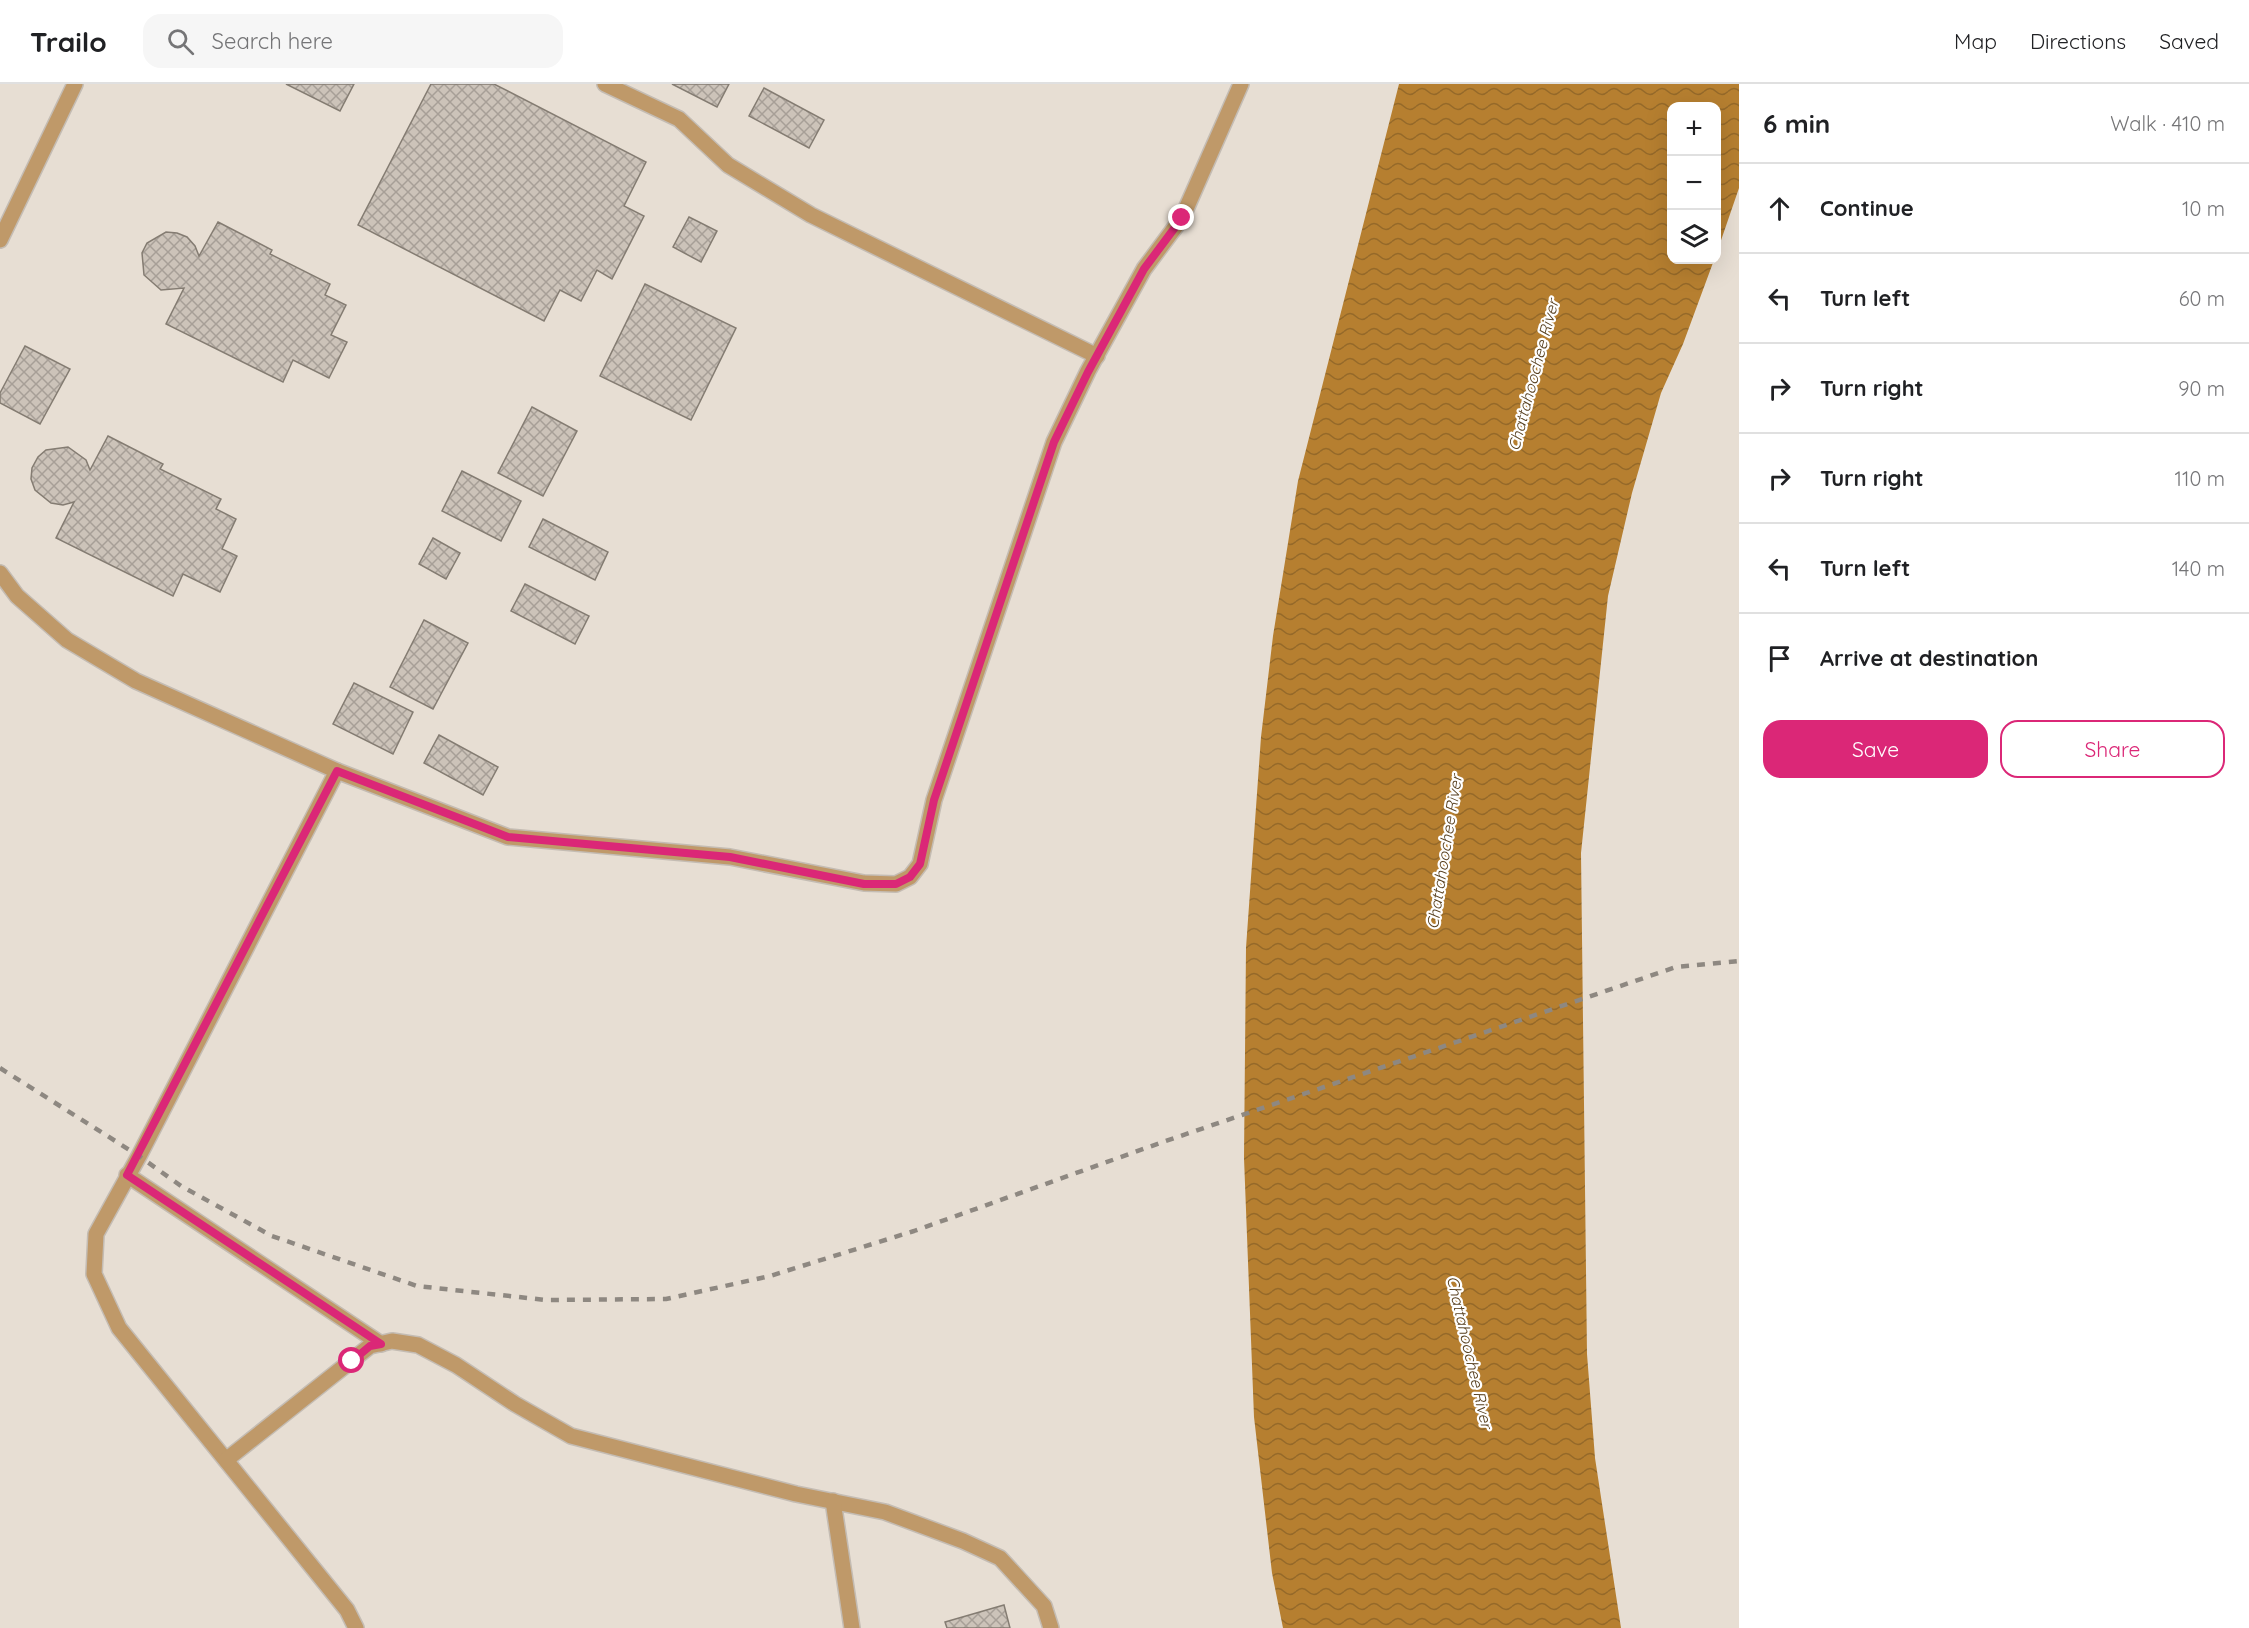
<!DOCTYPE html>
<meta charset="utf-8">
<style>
body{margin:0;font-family:Quicksand,sans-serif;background:#f6f6f6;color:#202124}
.controls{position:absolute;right:18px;top:18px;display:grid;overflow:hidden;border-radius:12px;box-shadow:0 6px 24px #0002}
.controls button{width:54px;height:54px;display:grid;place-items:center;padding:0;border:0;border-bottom:2px solid #e0e0e0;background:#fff;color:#202124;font:30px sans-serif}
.stop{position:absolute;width:18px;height:18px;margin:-14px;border:4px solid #db2777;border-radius:50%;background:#fff}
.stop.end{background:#db2777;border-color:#fff;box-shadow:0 2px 6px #0008}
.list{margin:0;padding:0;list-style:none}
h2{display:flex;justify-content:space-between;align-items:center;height:78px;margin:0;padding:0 24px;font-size:26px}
h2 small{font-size:20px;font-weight:400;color:#757577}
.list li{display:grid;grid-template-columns:39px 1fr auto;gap:18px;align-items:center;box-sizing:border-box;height:90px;padding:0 24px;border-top:2px solid #e0e0e0}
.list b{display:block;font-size:22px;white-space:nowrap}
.list em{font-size:20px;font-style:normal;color:#757577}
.actions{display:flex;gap:12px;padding:18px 24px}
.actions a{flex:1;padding:14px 0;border:2px solid #db2777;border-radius:18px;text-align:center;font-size:21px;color:#db2777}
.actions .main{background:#db2777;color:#fff}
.icon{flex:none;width:33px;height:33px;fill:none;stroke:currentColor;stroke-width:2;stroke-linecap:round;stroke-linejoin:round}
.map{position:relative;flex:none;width:1739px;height:1544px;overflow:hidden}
header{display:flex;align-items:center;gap:36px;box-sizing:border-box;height:84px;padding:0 30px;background:#fff;border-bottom:2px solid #e0e0e0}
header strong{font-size:28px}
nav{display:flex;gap:33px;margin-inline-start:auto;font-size:21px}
.search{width:420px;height:54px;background:#f6f6f6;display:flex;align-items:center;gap:15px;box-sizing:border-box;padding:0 21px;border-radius:18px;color:#757577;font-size:22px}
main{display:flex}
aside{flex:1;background:#fff}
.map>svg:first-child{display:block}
.water{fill:url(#water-waves)}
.building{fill:url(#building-cross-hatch);stroke:#847c72;stroke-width:1.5}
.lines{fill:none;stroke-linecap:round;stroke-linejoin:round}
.minor-casing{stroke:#c4bcb3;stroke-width:18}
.minor{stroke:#bf9969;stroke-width:15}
.rail{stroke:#8e8881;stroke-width:4.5;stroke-dasharray:8 8;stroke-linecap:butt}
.route{stroke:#db2777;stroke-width:8}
.labels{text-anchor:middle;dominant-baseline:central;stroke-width:4.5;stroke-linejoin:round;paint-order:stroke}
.water-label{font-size:16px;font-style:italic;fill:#573f1e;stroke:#fff}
</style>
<header>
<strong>Trailo</strong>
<div class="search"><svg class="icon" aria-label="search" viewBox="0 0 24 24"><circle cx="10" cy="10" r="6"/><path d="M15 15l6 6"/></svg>Search here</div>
<nav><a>Map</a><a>Directions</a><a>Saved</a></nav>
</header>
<main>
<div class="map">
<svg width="1739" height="1544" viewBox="0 0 1739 1544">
<defs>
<pattern id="water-waves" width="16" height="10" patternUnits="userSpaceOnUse" patternTransform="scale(1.5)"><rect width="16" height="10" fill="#b67f30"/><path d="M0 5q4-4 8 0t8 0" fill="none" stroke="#956929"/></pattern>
<pattern id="building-cross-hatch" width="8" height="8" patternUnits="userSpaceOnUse" patternTransform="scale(1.5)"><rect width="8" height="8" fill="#ccc3b9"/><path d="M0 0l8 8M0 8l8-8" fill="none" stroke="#a79f97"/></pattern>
</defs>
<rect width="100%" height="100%" fill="#e7ded3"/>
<polygon class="water" points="1399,0 1739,0 1739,104 1717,168 1716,22 1672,22 1672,176 1714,176 1683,260 1661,309 1632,409 1608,512 1581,769 1587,1270 1595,1374 1621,1544 1283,1544 1272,1489 1254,1333 1244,1074 1246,864 1261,653 1273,552 1298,397"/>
<g class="building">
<polygon points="286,0 354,0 340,27"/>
<polygon points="431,0 494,0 646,78 624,122 644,132 612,195 597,186 581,217 560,206 544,237 358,141"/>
<polygon points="672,0 729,0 717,23"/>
<polygon points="764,4 824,36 809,64 749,32"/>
<polygon points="689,133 717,147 701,178 673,163"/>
<polygon points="218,138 272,166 270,170 330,200 325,211 346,221 331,251 347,258 329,294 293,276 283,298 166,240 184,204 161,206 144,191 142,169 147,159 166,148 177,149 187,153 195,162 199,172"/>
<polygon points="645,200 736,244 691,336 600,292"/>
<polygon points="25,262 70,285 40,340 0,319 0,309"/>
<polygon points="532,323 577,347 543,412 498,389"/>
<polygon points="108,352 163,380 160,385 221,415 216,425 236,435 222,465 237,472 220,508 183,490 173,512 56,454 74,418 63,421 51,419 35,406 31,395 32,384 38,373 46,366 68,363 86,376 90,386"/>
<polygon points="462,387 521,417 501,457 442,427"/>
<polygon points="543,435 608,468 595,496 529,463"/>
<polygon points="433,454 460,469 446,495 419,480"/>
<polygon points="525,500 589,532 575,560 511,527"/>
<polygon points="424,536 468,559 433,625 390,603"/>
<polygon points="354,599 413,628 393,670 333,640"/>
<polygon points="439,651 498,683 483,711 424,679"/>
<polygon points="1004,1521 1010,1544 947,1544 945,1538"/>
</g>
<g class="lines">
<g class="minor-casing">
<g id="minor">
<polyline points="605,0 679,35 728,81 811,131 1097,272"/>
<polyline points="0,156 75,0"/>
<polyline points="0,489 17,512 67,556 136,597 337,687 508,753 730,773 864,799 896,800 910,793 920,780 934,716 1054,358 1088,287 1144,185 1182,134 1241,0"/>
<polyline points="337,687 139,1072 96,1150 94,1190 119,1244 347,1526 356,1544"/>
<polyline points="127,1091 381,1260"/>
<polyline points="226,1376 370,1262 392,1257 418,1261 456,1281 515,1320 571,1352 796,1410 885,1428 963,1457 1000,1474 1044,1522 1051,1544"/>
<polyline points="833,1417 852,1544"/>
</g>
</g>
<use href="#minor" class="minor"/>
<polyline class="rail" points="0,984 139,1072 181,1102 272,1152 417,1202 546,1216 666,1215 770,1192 914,1147 1160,1059 1676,883 1739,877"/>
</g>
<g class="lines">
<polyline class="route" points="352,1277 370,1262 381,1260 127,1091 337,687 508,753 730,773 864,800 896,800 910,793 920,780 934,716 1054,358 1088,288 1144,185 1182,134"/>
</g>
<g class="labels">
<g class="water-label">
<text transform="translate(1533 291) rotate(-75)">Chattahoochee River</text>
<text transform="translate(1444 768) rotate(-81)">Chattahoochee River</text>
<text transform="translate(1470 1268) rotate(77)">Chattahoochee River</text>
</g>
</g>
</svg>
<div class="controls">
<button>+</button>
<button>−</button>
<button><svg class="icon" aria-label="layers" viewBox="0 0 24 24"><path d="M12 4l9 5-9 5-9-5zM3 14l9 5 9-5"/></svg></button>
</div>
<div class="stop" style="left:352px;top:1277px"></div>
<div class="stop end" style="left:1182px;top:134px"></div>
</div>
<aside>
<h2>6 min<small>Walk · 410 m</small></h2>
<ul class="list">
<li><svg class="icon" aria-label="ahead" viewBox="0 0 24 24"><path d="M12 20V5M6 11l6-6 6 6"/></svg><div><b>Continue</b></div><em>10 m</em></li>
<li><svg class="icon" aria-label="left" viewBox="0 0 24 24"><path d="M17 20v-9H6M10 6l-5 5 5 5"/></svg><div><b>Turn left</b></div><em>60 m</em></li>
<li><svg class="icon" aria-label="right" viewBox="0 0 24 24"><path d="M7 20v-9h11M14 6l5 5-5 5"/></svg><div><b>Turn right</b></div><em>90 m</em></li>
<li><svg class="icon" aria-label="right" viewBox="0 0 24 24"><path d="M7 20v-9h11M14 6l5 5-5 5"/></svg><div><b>Turn right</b></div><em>110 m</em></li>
<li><svg class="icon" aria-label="left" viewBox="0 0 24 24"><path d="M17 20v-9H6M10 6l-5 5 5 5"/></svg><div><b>Turn left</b></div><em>140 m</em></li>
<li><svg class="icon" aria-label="arrive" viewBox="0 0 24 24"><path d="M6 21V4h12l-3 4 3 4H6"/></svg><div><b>Arrive at destination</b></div></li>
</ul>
<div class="actions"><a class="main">Save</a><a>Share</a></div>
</aside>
</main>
